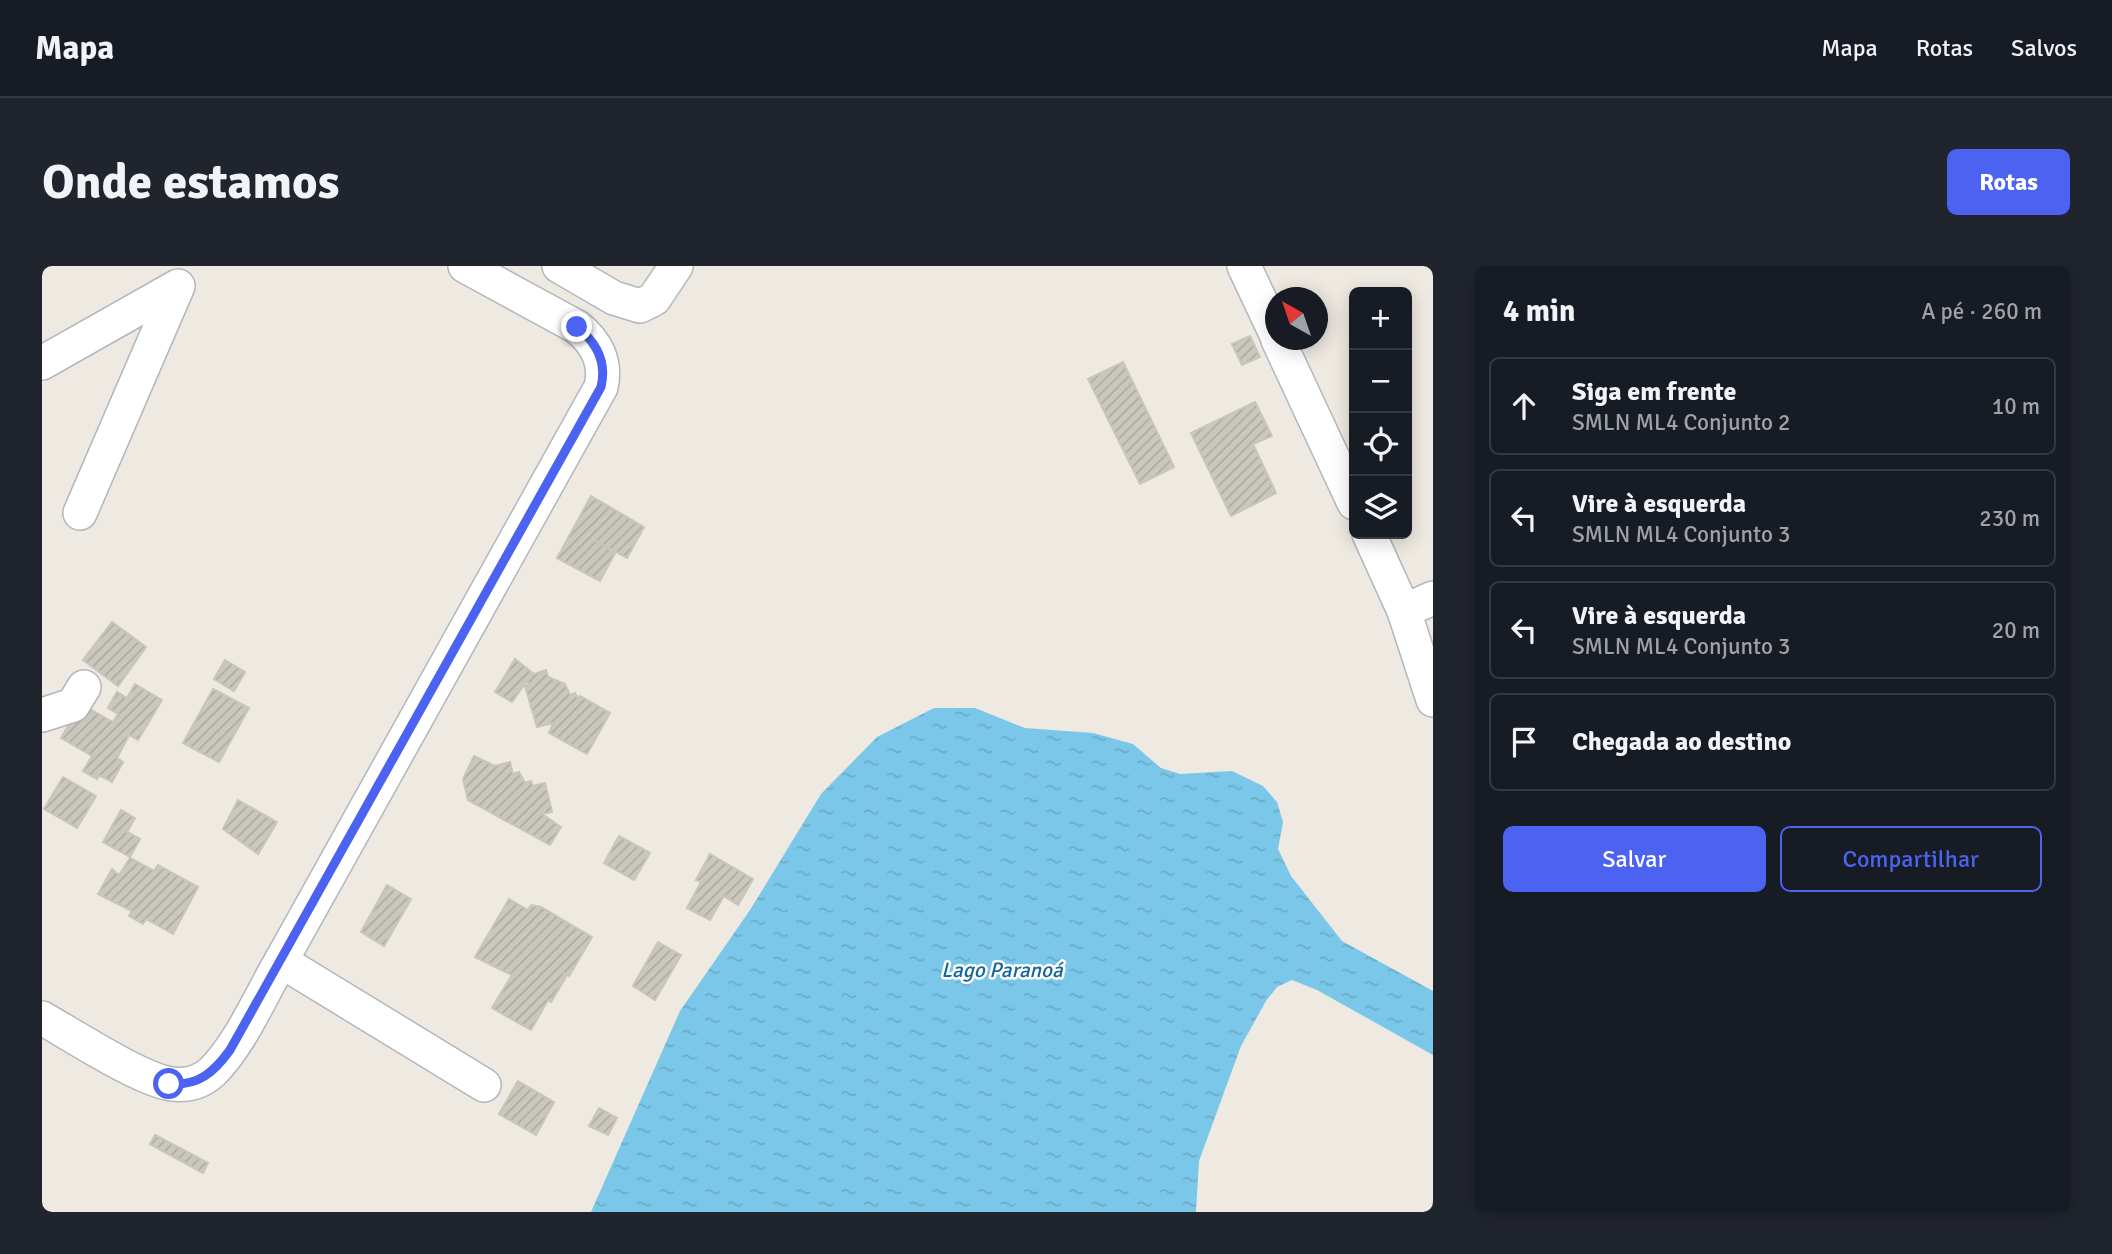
<!DOCTYPE html>
<html lang="pt">
<meta charset="utf-8">
<style>
body{margin:0;font-family:Signika,sans-serif;background:#20242c;color:#f1f3f6}
.controls{position:absolute;right:21px;top:21px;display:grid;overflow:hidden;border-radius:10px;box-shadow:0 4px 18px #0003}
.controls button{width:63px;height:63px;display:grid;place-items:center;padding:0;border:0;border-bottom:2px solid #363941;background:#171b24;color:#f1f3f6;font:35px sans-serif}
.compass{position:absolute;left:1223px;top:21px;width:63px;height:63px;border-radius:50%;background:#171b24;box-shadow:0 4px 18px #0003;rotate:320deg}
.stop{position:absolute;width:21px;height:21px;margin:-16px;border:5px solid #4b63f0;border-radius:50%;background:#fff}
.stop.end{background:#4b63f0;border-color:#fff;box-shadow:0 2px 7px #0008}
.list{margin:0;padding:0;list-style:none}
h2{display:flex;justify-content:space-between;align-items:center;height:91px;margin:0;padding:0 28px;font-size:30px}
h2 small{font-size:23px;font-weight:400;color:#9ea1a6}
.list li{display:grid;grid-template-columns:46px 1fr auto;gap:21px;align-items:center;box-sizing:border-box;height:98px;margin:0 14px 14px;padding:0 14px;border:2px solid #363941;border-radius:10px}
.list b{display:block;font-size:26px;white-space:nowrap}
.list p{margin:0;font-size:23px;white-space:nowrap;color:#9ea1a6}
.list em{font-size:23px;font-style:normal;color:#9ea1a6}
.actions{display:flex;gap:14px;padding:21px 28px}
.actions a{flex:1;padding:16px 0;border:2px solid #4b63f0;border-radius:10px;text-align:center;font-size:24px;color:#4b63f0}
.actions .main{background:#4b63f0;color:#fff}
.icon{flex:none;width:38px;height:38px;fill:none;stroke:currentColor;stroke-width:2;stroke-linecap:round;stroke-linejoin:round}
.map{position:relative;flex:none;width:1391px;height:946px;overflow:hidden;border-radius:10px}
header{display:flex;align-items:center;gap:42px;box-sizing:border-box;height:98px;padding:0 35px;background:#171b24;border-bottom:2px solid #363941}
header strong{font-size:33px}
nav{display:flex;gap:38px;margin-inline-start:auto;font-size:24px}
.intro{display:flex;align-items:center;justify-content:space-between;box-sizing:border-box;height:168px;padding:0 42px}
h1{margin:0;font-size:49px}
.button{padding:18px 32px;border-radius:10px;background:#4b63f0;color:#fff;font-size:24px;font-weight:700}
main{display:flex;gap:42px;padding:0 42px}
aside{flex:1;background:#171b24;border-radius:10px;box-shadow:0 4px 18px #0003}
.map>svg:first-child{display:block}
.water{fill:url(#water-ripples)}
.building{fill:url(#building-hatch);stroke:#c9c5ba;stroke-width:2}
.lines{fill:none;stroke-linecap:round;stroke-linejoin:round}
.minor-casing{stroke:#b4b6bf;stroke-width:36}
.minor{stroke:#fff;stroke-width:33}
.route{stroke:#4b63f0;stroke-width:9}
.labels{text-anchor:middle;dominant-baseline:central;stroke-width:5;stroke-linejoin:round;paint-order:stroke}
.water-label{font-size:21px;font-style:italic;fill:#156699;stroke:#fff}
</style>
<header>
<strong>Mapa</strong>
<nav><a>Mapa</a><a>Rotas</a><a>Salvos</a></nav>
</header>
<div class="intro"><h1>Onde estamos</h1><a class="button">Rotas</a></div>
<main>
<div class="map">
<svg width="1391" height="946" viewBox="0 0 1391 946">
<defs>
<pattern id="water-ripples" width="26" height="14" patternUnits="userSpaceOnUse" patternTransform="scale(1.75)"><rect width="26" height="14" fill="#7bc7e9"/><path d="M2 4q2-2 4 0t4 0M15 11q2-2 4 0t4 0" fill="none" stroke="#6babc8"/></pattern>
<pattern id="building-hatch" width="6" height="6" patternUnits="userSpaceOnUse" patternTransform="scale(1.75)"><rect width="6" height="6" fill="#cac7bf"/><path d="M-1 1l2-2M0 6l6-6M5 7l2-2" fill="none" stroke="#aeaba4"/></pattern>
</defs>
<rect width="100%" height="100%" fill="#eee9e1"/>
<polygon class="water" points="892,442 933,442 983,462 1051,467 1091,478 1119,502 1138,508 1190,505 1221,520 1235,536 1241,556 1236,583 1249,610 1300,675 1391,725 1391,789 1275,724 1250,714 1235,721 1224,735 1199,780 1157,895 1154,946 549,946 638,745 708,644 779,528 835,471"/>
<g class="building">
<polygon points="1208,70 1218,91 1200,99 1190,78"/>
<polygon points="1081,96 1132,201 1098,218 1046,113"/>
<polygon points="1213,136 1230,170 1211,178 1234,227 1189,250 1149,167"/>
<polygon points="549,230 602,261 585,292 552,274 573,287 558,315 515,292"/>
<polygon points="70,356 104,381 76,420 41,394"/>
<polygon points="473,393 492,408 504,404 506,411 523,418 528,429 533,427 535,431 538,430 568,447 545,488 507,467 511,457 495,461 483,420 487,419 485,415 470,436 453,426"/>
<polygon points="183,394 203,406 192,425 172,413"/>
<polygon points="93,418 120,434 96,474 87,469 75,492 81,496 70,516 57,509 55,513 41,505 50,490 19,472 39,438 71,456 76,448 66,442 75,426 85,432"/>
<polygon points="171,423 207,442 177,496 141,477"/>
<polygon points="432,490 453,500 468,496 471,508 477,506 483,517 489,515 491,520 503,517 510,546 500,548 519,561 508,579 426,534 421,513"/>
<polygon points="21,511 54,530 35,562 2,543"/>
<polygon points="196,534 235,556 216,588 181,563"/>
<polygon points="79,544 93,552 85,566 98,573 88,591 61,576"/>
<polygon points="577,570 608,587 592,614 562,597"/>
<polygon points="668,588 711,613 696,639 682,630 668,654 645,642 659,616 654,614"/>
<polygon points="88,592 112,605 116,599 156,621 131,668 104,653 101,658 87,650 90,645 56,628 70,603 77,609"/>
<polygon points="345,619 369,633 342,680 319,666"/>
<polygon points="467,633 486,644 489,639 499,641 550,671 527,710 522,707 524,711 509,736 506,734 489,764 450,742 470,709 433,691"/>
<polygon points="616,676 639,689 613,734 591,720"/>
<polygon points="476,815 512,836 494,869 457,848"/>
<polygon points="557,842 575,852 566,869 547,860"/>
<polygon points="113,869 166,897 161,907 108,878"/>
</g>
<g class="lines">
<g class="minor-casing">
<g id="minor">
<polyline points="517,0 572,32 598,40 612,33 634,0"/>
<polyline points="1202,0 1234,68"/>
<polyline points="1236,74 1312,237"/>
<polyline points="0,97 136,20 38,247"/>
<polyline points="1327,268 1362,345 1391,434"/>
<polyline points="1362,345 1391,332"/>
<polyline points="0,449 31,439 42,421"/>
<polyline points="239,695 442,819"/>
<path d="M0,752c30,17 99,62 130,66 15,2 29,-2 40,-12 28,-27 49,-77 69,-111l320,-574c6,-25 -5,-45 -24,-60l-112,-61"/>
</g>
</g>
<use href="#minor" class="minor"/>
</g>
<g class="lines">
<path class="route" d="M127,818c30,2 45,-12 61,-34l371,-663c6,-25 -5,-45 -24,-60"/>
</g>
<g class="labels">
<g class="water-label">
<text x="960" y="704">Lago Paranoá</text>
</g>
</g>
</svg>
<div class="controls">
<button>+</button>
<button>−</button>
<button><svg class="icon" aria-label="locate" viewBox="0 0 24 24"><circle cx="12" cy="12" r="6"/><path d="M12 2v4M12 18v4M2 12h4M18 12h4"/></svg></button>
<button><svg class="icon" aria-label="layers" viewBox="0 0 24 24"><path d="M12 4l9 5-9 5-9-5zM3 14l9 5 9-5"/></svg></button>
</div>
<svg class="compass" viewBox="-18 -18 36 36"><path d="M0-13l5 13h-10z" fill="#e53935"/><path d="M0 13l5-13h-10z" fill="#9ea1a6"/></svg>
<div class="stop" style="left:127px;top:818px"></div>
<div class="stop end" style="left:535px;top:61px"></div>
</div>
<aside>
<h2>4 min<small>A pé · 260 m</small></h2>
<ul class="list">
<li><svg class="icon" aria-label="ahead" viewBox="0 0 24 24"><path d="M12 20V5M6 11l6-6 6 6"/></svg><div><b>Siga em frente</b><p>SMLN ML4 Conjunto 2</p></div><em>10 m</em></li>
<li><svg class="icon" aria-label="left" viewBox="0 0 24 24"><path d="M17 20v-9H6M10 6l-5 5 5 5"/></svg><div><b>Vire à esquerda</b><p>SMLN ML4 Conjunto 3</p></div><em>230 m</em></li>
<li><svg class="icon" aria-label="left" viewBox="0 0 24 24"><path d="M17 20v-9H6M10 6l-5 5 5 5"/></svg><div><b>Vire à esquerda</b><p>SMLN ML4 Conjunto 3</p></div><em>20 m</em></li>
<li><svg class="icon" aria-label="arrive" viewBox="0 0 24 24"><path d="M6 21V4h12l-3 4 3 4H6"/></svg><div><b>Chegada ao destino</b></div></li>
</ul>
<div class="actions"><a class="main">Salvar</a><a>Compartilhar</a></div>
</aside>
</main>
